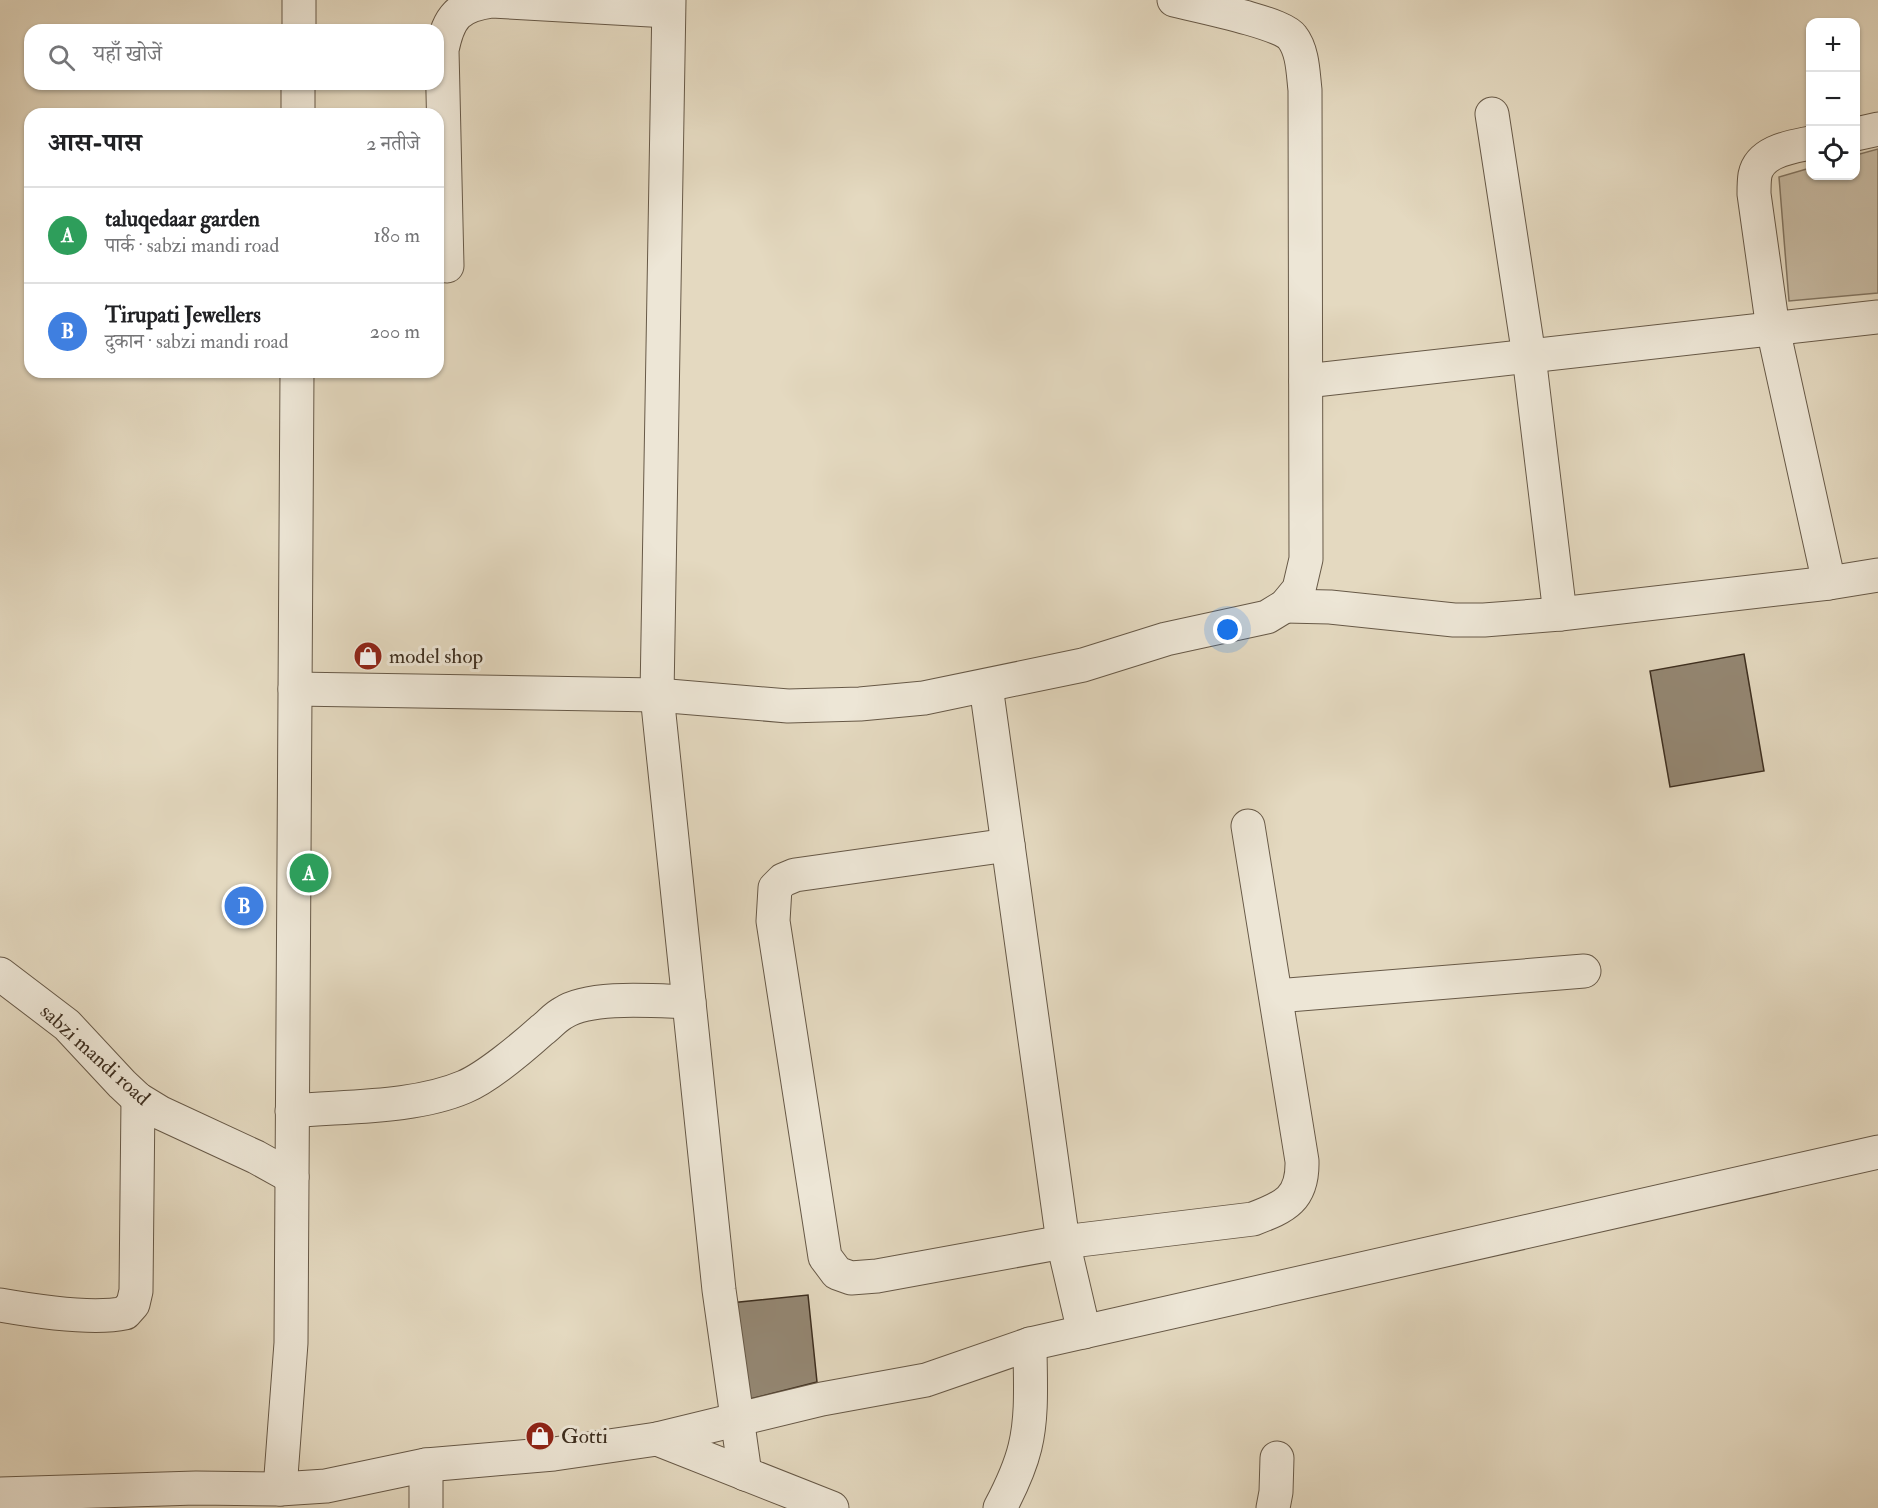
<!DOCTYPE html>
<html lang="hi">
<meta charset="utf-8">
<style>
body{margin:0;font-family:"IM FELL Double Pica","Noto Serif Devanagari",serif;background:#f6f6f6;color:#202124}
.controls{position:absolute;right:18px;top:18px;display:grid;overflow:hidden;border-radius:12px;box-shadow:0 2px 4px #0004}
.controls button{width:54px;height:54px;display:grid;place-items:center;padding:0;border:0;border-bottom:2px solid #e0e0e0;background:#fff;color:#202124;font:30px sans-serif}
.you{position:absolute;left:1228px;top:630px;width:21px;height:21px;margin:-15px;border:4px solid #fff;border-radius:50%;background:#1a73e8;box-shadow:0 0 0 9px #1a73e833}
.badge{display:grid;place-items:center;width:39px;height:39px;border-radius:50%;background:#2563eb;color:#fff;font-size:20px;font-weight:700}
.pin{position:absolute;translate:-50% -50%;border:3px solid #fff;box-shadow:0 2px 6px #0006}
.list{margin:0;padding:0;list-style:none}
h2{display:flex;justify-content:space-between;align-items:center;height:78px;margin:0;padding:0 24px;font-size:26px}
h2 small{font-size:20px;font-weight:400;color:#757577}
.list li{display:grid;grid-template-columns:39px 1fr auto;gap:18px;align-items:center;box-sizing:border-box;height:96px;padding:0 24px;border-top:2px solid #e0e0e0}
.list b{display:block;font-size:22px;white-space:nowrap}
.list p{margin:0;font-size:20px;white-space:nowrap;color:#757577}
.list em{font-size:20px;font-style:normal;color:#757577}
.icon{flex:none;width:33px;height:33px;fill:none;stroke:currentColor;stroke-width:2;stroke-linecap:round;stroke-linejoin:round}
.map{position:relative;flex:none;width:1878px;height:1508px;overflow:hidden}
.search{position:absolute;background:#fff;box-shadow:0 2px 4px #0004;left:24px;top:24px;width:420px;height:66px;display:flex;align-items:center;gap:15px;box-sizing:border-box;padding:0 21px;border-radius:18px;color:#757577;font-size:22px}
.panel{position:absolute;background:#fff;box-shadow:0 2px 4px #0004;left:24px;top:108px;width:420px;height:270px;border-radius:18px}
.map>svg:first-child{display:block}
.green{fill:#c8bca5;stroke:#827562;stroke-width:1.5}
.building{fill:#948773;stroke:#3d2e1f;stroke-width:1.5}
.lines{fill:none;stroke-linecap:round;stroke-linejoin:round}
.minor-casing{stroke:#675947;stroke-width:35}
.tertiary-casing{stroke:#675947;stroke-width:35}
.minor{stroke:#ede6d6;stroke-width:33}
.tertiary{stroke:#ede6d6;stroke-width:33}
.labels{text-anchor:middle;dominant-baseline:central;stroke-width:6;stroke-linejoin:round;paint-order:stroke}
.poi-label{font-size:21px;fill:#3d2e1f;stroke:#ede6d6;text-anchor:start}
.street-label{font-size:21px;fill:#3d2e1f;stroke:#ede6d6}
</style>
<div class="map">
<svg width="1878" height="1508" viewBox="0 0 1878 1508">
<rect width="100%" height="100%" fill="#e4d9c0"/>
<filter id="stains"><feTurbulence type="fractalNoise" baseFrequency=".00333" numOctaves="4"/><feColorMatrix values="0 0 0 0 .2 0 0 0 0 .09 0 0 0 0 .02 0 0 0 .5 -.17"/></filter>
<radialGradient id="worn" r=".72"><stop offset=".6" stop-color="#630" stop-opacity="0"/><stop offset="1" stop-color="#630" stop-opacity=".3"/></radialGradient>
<polygon class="green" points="1878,149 1878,293 1789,301 1779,177 1810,168 1810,176 1856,176 1856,155"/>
<g class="building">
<polygon points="1744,654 1764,771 1670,787 1650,671"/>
<polygon points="808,1295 817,1382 746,1400 730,1303"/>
</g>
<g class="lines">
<g class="minor-casing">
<g id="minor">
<polyline points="669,0 657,695 719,1290 745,1474"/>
<polyline points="299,30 299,0"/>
<polyline points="298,114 298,84"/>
<polyline points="1492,114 1529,356 1560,614"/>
<polyline points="1856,134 1878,129"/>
<path d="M1810,143c-19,4 -50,8 -55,32 -1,6 -1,13 -1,19l19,135 56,254"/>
<path d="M447,266l-5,-216c7,-34 16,-44 50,-49l176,10"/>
<polyline points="1306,381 1878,317"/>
<polyline points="1285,606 1330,607 1454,620 1484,620 1560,614 1829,583 1878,575"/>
<polyline points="986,686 1063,1242 1084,1332"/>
<path d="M295,689l362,6 131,11 72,-2 64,-6 159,-33 83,-26 101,-22 18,-11 14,-17 7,-30 -1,-469c-2,-17 -2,-39 -13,-53 -9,-14 -98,-32 -118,-37"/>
<path d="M1008,845l-213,30 -12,5 -8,8 -2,33 52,336 12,16 14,5 26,-2 186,-34 190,-23c32,-12 50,-20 49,-58l-54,-335"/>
<polyline points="0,974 67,1025 122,1084 138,1099 161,1113 256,1157 292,1177"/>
<polyline points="1276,996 1584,971"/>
<path d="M292,1111c54,-5 123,-3 172,-24 22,-9 59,-40 78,-57 7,-5 13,-13 21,-17 27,-18 93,-12 126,-11"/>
<path d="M0,1305c34,6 93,15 125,8l8,-9 3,-13 2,-192"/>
<polyline points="426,1465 426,1508"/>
<polyline points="280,1489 291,1343 297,372"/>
<path d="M1000,1508c10,-19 20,-40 25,-61 8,-33 5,-69 5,-103"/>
<polyline points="1273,1508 1276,1492 1277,1458"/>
</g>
</g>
<g class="tertiary-casing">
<g id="tertiary">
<polyline points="657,1439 822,1399 926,1380 1030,1344 1878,1152"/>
<polyline points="0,1494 196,1488 280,1489 326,1486 426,1465 554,1454 657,1439 832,1508"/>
</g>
</g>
<use href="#minor" class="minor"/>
<use href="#tertiary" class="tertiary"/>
</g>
<defs>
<g id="shop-disc" transform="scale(1.5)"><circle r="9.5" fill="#8f2418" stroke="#ede6d6"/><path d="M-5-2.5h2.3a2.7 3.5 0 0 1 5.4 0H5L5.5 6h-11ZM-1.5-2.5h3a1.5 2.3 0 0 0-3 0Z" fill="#fff"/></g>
</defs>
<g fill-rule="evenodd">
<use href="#shop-disc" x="368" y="656"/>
<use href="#shop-disc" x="540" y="1436"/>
</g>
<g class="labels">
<g class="poi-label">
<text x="389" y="656">model shop</text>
<text x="561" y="1436">Gotti</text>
</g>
<g class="street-label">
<text transform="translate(95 1055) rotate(42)">sabzi mandi road</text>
</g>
</g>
<rect width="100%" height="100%" filter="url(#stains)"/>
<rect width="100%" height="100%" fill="url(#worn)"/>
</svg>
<div class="controls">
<button>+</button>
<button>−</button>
<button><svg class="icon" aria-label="locate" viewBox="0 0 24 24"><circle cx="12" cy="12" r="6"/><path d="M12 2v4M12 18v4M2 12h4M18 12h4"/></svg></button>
</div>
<div class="you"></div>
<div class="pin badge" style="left:309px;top:873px;background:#2e9e5b">A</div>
<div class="pin badge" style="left:244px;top:906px;background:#3f7fe0">B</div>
<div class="search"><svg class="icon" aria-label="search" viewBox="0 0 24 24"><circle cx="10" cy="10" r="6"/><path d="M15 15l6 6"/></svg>यहाँ खोजें</div>
<section class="panel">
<h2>आस-पास<small>2 नतीजे</small></h2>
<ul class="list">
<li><span class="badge" style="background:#2e9e5b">A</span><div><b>taluqedaar garden</b><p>पार्क · sabzi mandi road</p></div><em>180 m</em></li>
<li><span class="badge" style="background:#3f7fe0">B</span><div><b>Tirupati Jewellers</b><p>दुकान · sabzi mandi road</p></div><em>200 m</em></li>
</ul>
</section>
</div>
